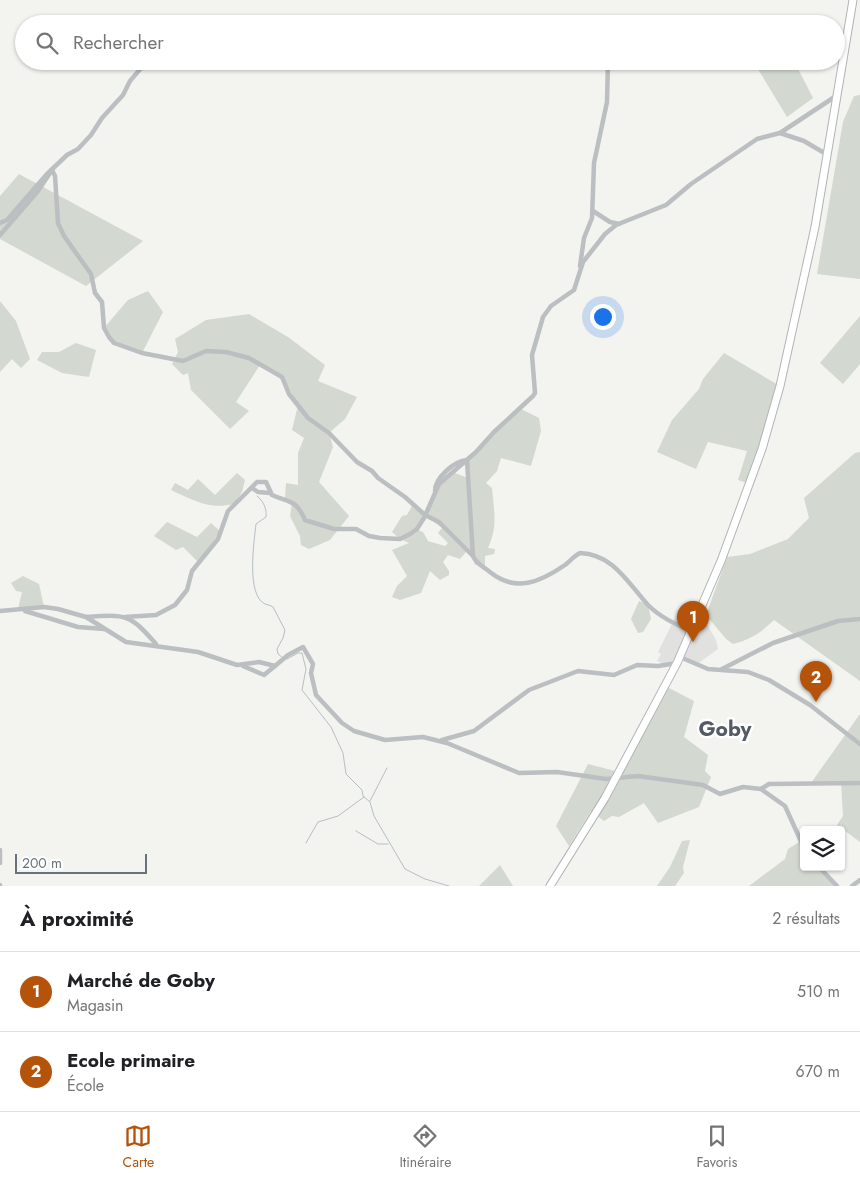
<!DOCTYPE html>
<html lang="fr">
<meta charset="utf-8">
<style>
body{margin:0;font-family:Jost,sans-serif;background:#f6f6f6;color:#202124}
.controls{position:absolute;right:15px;bottom:15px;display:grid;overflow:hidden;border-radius:5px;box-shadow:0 1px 4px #0004}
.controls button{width:45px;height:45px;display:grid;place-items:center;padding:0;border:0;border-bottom:1px solid #e0e0e0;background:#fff;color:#202124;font:25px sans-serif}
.scale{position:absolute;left:15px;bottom:12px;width:132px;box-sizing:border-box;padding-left:5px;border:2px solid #66737d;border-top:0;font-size:14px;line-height:18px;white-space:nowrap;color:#66737d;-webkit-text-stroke:4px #fff;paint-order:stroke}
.you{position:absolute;left:602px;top:316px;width:18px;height:18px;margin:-12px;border:4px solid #fff;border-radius:50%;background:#1a73e8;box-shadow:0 0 0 8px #1a73e833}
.badge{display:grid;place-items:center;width:32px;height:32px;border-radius:50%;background:#b45309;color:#fff;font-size:16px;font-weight:700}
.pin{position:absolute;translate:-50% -41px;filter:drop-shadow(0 1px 2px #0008)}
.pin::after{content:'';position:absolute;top:26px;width:18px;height:15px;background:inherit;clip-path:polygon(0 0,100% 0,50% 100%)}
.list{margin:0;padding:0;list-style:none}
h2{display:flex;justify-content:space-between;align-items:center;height:65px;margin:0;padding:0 20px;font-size:21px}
h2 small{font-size:16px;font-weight:400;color:#757577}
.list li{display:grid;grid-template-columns:32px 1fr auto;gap:15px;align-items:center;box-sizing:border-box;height:80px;padding:0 20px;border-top:1px solid #e0e0e0}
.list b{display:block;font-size:19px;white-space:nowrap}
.list p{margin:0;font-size:16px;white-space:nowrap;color:#757577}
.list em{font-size:16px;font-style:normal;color:#757577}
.icon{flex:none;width:28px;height:28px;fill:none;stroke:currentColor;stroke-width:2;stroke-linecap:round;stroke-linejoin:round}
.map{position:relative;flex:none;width:860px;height:886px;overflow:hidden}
.search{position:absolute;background:#fff;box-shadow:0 1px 4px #0004;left:15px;right:15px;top:15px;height:55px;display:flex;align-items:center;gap:12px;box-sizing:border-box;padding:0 18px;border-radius:28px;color:#757577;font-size:19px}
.sheet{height:225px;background:#fff}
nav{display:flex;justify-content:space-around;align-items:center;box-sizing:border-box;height:70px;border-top:1px solid #e0e0e0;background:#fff;font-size:14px;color:#757577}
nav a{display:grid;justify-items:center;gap:2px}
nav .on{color:#b45309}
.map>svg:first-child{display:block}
.built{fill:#e1e2e0}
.green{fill:#d3d8d0;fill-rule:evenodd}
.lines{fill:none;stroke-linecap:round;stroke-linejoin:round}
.stream{stroke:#b6bfc4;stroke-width:1}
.secondary-casing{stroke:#b0b4b8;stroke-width:9}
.minor{stroke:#bbbfc1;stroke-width:4.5}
.secondary{stroke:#fff;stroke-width:7}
.labels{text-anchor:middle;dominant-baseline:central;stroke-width:5;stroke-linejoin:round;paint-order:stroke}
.quarter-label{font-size:21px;font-weight:bold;fill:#535c64;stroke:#fff}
</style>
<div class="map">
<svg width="860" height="886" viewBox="0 0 860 886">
<rect width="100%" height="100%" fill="#f3f3f0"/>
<polygon class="built" points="700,612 716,640 718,649 696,665 680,657 677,663 666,665 657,661 661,654 658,652 677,614 695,622"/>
<g class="green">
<polygon points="753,61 794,61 813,98 787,117"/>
<polygon points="860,95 860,279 817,274 843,122 854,96"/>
<polygon points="19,174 143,241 86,286 0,239 0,196"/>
<polygon points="148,291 163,312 142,353 114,343 104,328 128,300"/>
<polygon points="0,301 16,321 30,359 21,368 12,359 0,372"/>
<polygon points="249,314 288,337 325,365 318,381 357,397 345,419 329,433 333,447 319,482 349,516 330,540 309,549 301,545 300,536 290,516 292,503 285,498 286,483 298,485 298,453 304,438 292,430 298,405 284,380 260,365 236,402 249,411 230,429 191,390 188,373 183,375 172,364 178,352 175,339 206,320"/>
<polygon points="860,316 860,364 843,384 820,363"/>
<polygon points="76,343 96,350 89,377 62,373 37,360 42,352 59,352"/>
<polygon points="724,353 780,386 750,484 738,480 747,451 708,442 696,469 657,452 672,420 699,389 703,379"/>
<path d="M519,408l20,10 2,13 -10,35 -30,-8 -4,13 -11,12 6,5c2,24 6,38 -4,60l7,1 -1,5 -9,2v12l-11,-4 1,-3 -8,-10 -7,8 -12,-4 -5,7 6,9v4l-9,5 -10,-9 -9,22 -21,7 -8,-3 5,-11 10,-10 -15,-26 17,-7 -9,-4 -8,-7 10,-16 5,-1 6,-11 11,9 15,-29 13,-12 16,6 -1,-18zM426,516l16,12 -4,5 10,10 -3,3 -17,-5 -5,-9 -5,-2z"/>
<path d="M860,452v229l-86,-61c-15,14 -21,18 -41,24l-7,-5 -20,-24 21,-58 23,-3 38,-15 21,-21 -5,-20 51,-45z"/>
<path d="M237,473l8,7 -3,12 -8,12c-25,6 -41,-4 -63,-14l4,-7 13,7 10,-11 17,16z"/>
<polygon points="167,522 197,537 211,523 220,531 199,563 183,547 176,550 154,536"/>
<polygon points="23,576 39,584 44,607 18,609 22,592 16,591 11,583"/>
<polygon points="639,601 648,604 651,619 643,632 638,633 631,619"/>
<polygon points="665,686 694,701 684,737 708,755 705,771 711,777 699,807 658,823 644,803 619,817 612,816 604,821 591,811 569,846 556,826 588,764 619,772"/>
<polygon points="860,714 860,842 837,825 843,816 841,782 811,783"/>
<polygon points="690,840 683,867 684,873 675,886 657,886 670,867 682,841"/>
<polygon points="801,841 804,848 804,867 819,867 837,886 749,886 785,859 788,849"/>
<polygon points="500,865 513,886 479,886"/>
</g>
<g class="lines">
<g class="stream">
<path d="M257,496c6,5 10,12 9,21l-10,7c-2,18 -10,71 9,80 3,1 5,1 8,3l12,23 -2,8 -6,11 1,5 5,4"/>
<polyline points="287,659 298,653 302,653 306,669 302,690 331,727 343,753 346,774 362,790 363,796 370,802 374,816 405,869 425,879 449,886"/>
<polyline points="370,801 387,768"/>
<polyline points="356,831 378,844 388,844"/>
<polyline points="306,843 318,822 338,816 364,797"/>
</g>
<g class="secondary-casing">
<polyline id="secondary" points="550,886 605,798 677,663 721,561 762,449 780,386 815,227 853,0"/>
</g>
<g class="minor">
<polyline points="780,133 804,141 826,154"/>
<polyline points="593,211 610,222 619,224"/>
<polyline points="0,223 7,220 47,174 67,155 78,149 91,135 102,118 123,95 130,81 147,61"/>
<polyline points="0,235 38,191 52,170 55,176 58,223 64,236 91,274 95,293 102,302 104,328 109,337 114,343 142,353 183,361 206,351 226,352 249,358 282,377 289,394 308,418 329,433 357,462 372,471 378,478 405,497 425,515 439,522 473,556"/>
<polyline points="580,266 584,238 592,218 594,163 607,102 608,61"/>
<polyline points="252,488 258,492 270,493"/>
<path d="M435,491c0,-13 19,-30 32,-31l6,96c4,9 10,10 17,16 26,21 50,10 75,-7 5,-4 9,-9 15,-12 33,1 48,30 68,52 12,12 27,19 43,26"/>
<polyline points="0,611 44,607 58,609 86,617 126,642 198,652 237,665 259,662 275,666 288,655 303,647 313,664 311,673 316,695 342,723 354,731 385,740 423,737 447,743 519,773 557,772 606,779 638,776 703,785 720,794 743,787 761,789 769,784 860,783"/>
<polyline points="25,611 78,627 104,629"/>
<path d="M86,617c40,-3 44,-3 70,27"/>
<path d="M125,617l31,-2 19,-10 12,-15 5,-19 26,-32 10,-28 29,-29h9l6,13c18,8 24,4 33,25l29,9h22l13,7 11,2 20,1 10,-5 7,-5 7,-11 15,-34 37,-32 18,-20 39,-36 2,-3 -3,-38 11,-38 8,-11 23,-16 9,-28 22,-28 11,-9 50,-20 25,-21 66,-45 23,-6 56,-37"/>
<polyline points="680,657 708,669 748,672 769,680 810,705 860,744"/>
<polyline points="243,666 264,675 275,666"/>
<polyline points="722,669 773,643 838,621 860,619"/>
<polyline points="442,740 474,731 529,690 578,671 614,675 637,665 658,666 677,663"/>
<polyline points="761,789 785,806 804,848"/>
<polyline points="0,850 0,863"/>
<polyline points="819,867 837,886"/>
<polyline points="0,885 0,886"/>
<polyline points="852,886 860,880"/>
</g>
<use href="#secondary" class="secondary"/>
</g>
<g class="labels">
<g class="quarter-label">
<text x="725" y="729">Goby</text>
</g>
</g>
</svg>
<div class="controls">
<button><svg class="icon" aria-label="layers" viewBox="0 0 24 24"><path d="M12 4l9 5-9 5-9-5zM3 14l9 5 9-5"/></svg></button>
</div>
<div class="scale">200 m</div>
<div class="you"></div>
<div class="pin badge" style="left:693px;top:642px">1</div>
<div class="pin badge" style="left:816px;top:702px">2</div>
<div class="search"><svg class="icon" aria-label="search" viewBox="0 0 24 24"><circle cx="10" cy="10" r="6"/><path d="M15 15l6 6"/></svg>Rechercher</div>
</div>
<section class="sheet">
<h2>À proximité<small>2 résultats</small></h2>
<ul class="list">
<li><span class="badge">1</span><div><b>Marché de Goby</b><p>Magasin</p></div><em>510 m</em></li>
<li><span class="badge">2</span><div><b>Ecole primaire</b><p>École</p></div><em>670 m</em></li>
</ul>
</section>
<nav>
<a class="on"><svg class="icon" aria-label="map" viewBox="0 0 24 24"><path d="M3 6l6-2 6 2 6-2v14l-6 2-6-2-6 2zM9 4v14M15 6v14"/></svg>Carte</a>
<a><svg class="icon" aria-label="directions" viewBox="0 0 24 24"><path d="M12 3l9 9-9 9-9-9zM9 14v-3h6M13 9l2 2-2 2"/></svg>Itinéraire</a>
<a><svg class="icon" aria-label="saved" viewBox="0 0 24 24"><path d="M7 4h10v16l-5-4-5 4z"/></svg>Favoris</a>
</nav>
